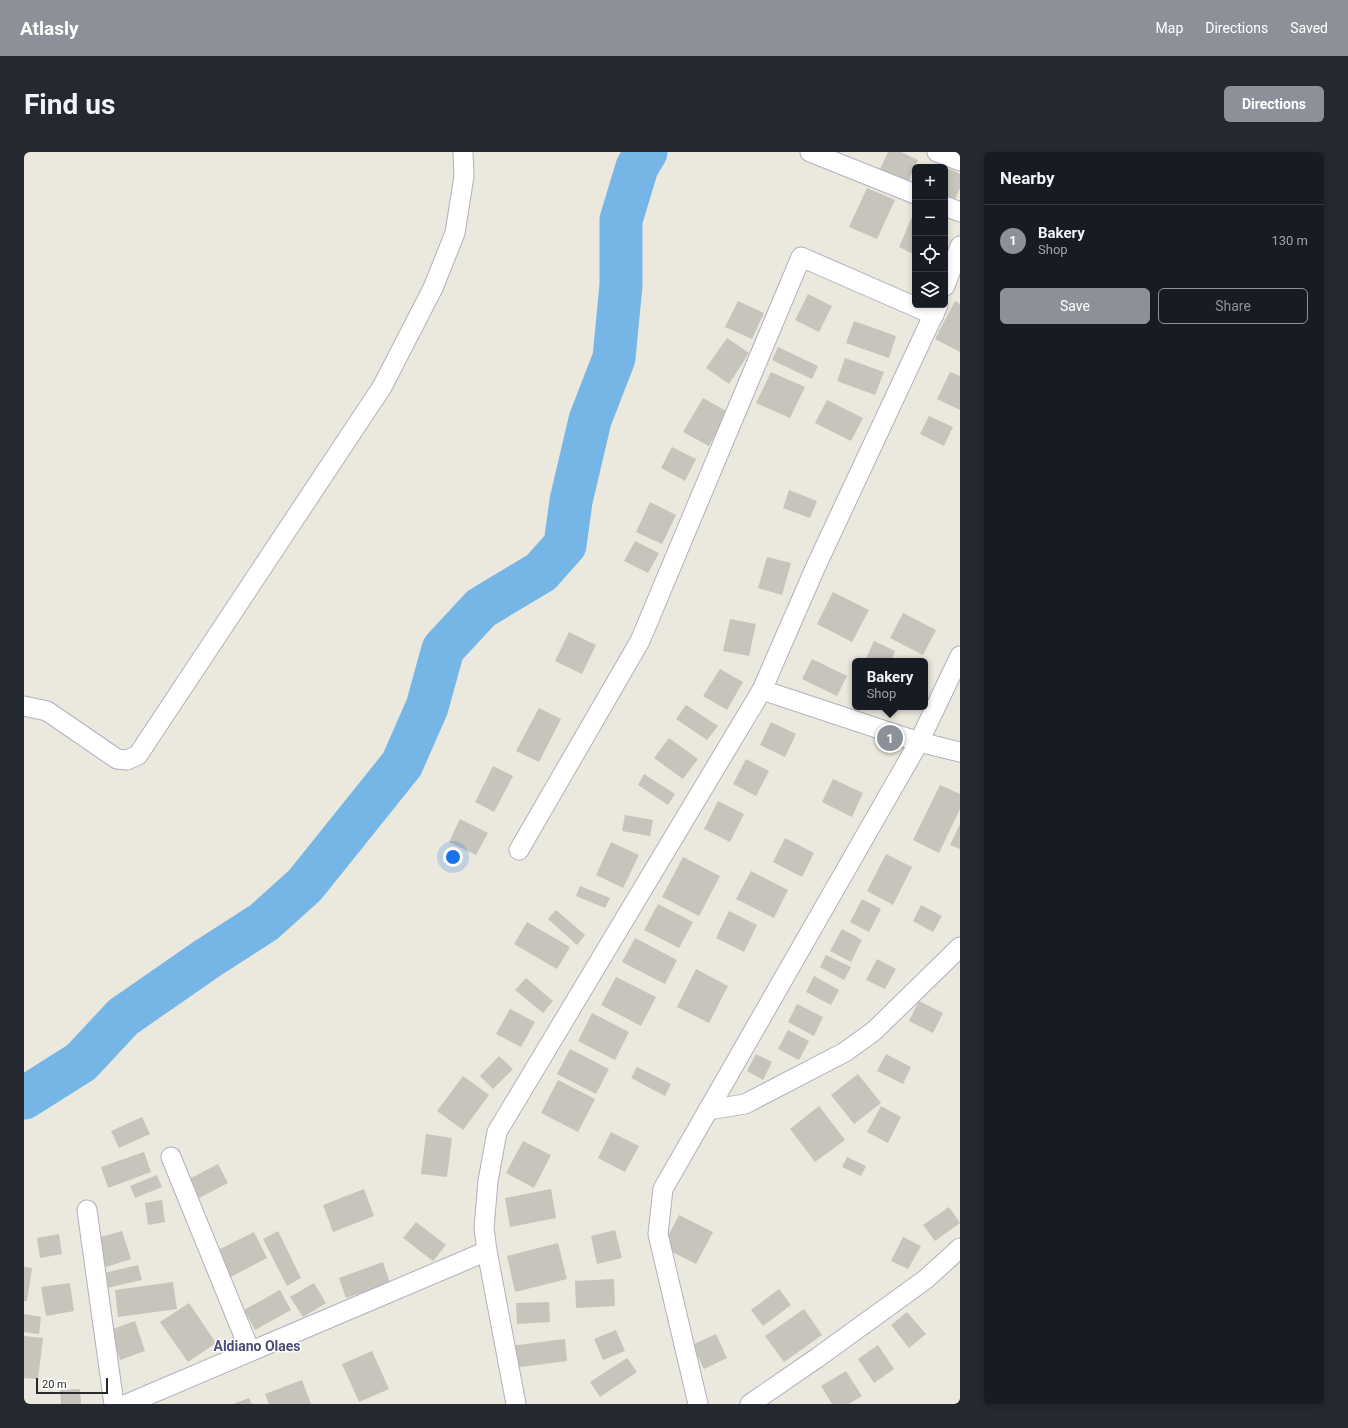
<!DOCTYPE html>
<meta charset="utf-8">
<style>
body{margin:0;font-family:Roboto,sans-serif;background:#242831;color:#f1f3f6}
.controls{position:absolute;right:12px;top:12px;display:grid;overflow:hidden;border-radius:6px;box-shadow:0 2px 6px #0003}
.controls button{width:36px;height:36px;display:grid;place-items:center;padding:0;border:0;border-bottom:1px solid #363941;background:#171b24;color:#f1f3f6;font:20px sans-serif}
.scale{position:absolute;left:12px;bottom:10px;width:72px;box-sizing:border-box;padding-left:4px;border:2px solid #2a2a2a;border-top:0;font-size:11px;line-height:14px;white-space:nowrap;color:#2a2a2a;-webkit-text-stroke:3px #fff;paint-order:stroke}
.you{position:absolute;left:429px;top:705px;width:14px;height:14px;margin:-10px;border:3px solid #fff;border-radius:50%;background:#1a73e8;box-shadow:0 0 0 6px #1a73e833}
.badge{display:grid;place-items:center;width:26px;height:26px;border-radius:50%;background:#8c9099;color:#fff;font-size:13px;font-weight:700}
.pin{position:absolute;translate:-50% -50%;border:2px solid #fff;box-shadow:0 1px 4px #0006}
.popup{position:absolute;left:828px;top:506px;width:76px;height:52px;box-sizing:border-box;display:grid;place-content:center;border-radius:6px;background:#171b24;filter:drop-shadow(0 1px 3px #0005);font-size:13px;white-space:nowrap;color:#9ea1a6}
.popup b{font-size:15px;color:#f1f3f6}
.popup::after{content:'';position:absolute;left:50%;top:100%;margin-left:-8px;border:8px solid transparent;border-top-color:#171b24}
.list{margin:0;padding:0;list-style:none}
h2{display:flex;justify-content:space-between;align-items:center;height:52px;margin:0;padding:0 16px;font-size:17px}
h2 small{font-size:13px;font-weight:400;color:#9ea1a6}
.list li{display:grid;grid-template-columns:26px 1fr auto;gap:12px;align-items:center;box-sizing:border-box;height:72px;padding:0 16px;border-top:1px solid #363941}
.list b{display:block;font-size:15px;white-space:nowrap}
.list p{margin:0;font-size:13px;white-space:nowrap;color:#9ea1a6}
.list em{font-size:13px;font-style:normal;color:#9ea1a6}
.actions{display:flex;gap:8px;padding:12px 16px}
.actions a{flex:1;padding:9px 0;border:1px solid #8c9099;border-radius:6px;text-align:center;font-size:14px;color:#8c9099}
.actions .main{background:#8c9099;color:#fff}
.icon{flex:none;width:22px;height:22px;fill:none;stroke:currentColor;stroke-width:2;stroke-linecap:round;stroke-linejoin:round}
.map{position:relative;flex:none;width:936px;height:1252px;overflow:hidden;border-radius:6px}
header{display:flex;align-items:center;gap:24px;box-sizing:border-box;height:56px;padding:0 20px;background:#8c9099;color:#fff}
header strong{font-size:19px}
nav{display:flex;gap:22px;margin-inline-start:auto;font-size:14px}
.intro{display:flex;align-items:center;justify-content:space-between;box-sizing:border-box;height:96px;padding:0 24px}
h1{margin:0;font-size:28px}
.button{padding:10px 18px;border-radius:6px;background:#8c9099;color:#fff;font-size:14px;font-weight:700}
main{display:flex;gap:24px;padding:0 24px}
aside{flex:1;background:#171b24;border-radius:6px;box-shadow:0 2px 6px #0003}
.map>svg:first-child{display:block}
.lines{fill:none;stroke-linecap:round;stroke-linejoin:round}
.river{stroke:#76b6e7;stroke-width:43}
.building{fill:#c7c4bc}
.minor-casing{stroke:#b0b1bd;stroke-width:21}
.minor{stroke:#fff;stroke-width:19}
.labels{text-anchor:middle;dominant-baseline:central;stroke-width:3;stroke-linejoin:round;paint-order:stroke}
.quarter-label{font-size:14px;font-weight:bold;fill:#4d4e78;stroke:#fff}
</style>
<header>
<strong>Atlasly</strong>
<nav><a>Map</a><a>Directions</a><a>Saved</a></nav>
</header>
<div class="intro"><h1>Find us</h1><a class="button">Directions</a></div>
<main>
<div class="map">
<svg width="936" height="1252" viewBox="0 0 936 1252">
<rect width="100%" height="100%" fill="#ebe8dd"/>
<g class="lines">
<polyline class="river" points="0,946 57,910 99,865 184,806 240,770 281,733 378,612 403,555 419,497 457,456 517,420 541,393 547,349 566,268 590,206 597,133 597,68 613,15 622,0"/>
</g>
<g class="building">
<polygon points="864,0 877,0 894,8 884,30 856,17"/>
<polygon points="921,15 936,22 936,36 929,52 921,48"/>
<polygon points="843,36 871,48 853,87 825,75"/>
<polygon points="888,65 891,66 891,103 875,95"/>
<polygon points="784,142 808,154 795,180 771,168"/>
<polygon points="714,149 740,161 728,187 701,175"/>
<polygon points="931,149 936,152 936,200 911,187"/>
<polygon points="830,169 872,184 865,206 822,191"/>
<polygon points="703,186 725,201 705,232 682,216"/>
<polygon points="754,195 794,214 788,227 748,208"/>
<polygon points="821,206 860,220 851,243 813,229"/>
<polygon points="747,220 781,235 766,266 732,251"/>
<polygon points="926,220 936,224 936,258 913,247"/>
<polygon points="679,246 704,260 685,294 659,280"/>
<polygon points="803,248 839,266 827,289 791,271"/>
<polygon points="905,264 929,275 920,294 896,282"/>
<polygon points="648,295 672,307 661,329 637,316"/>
<polygon points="765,338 793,349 786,366 759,356"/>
<polygon points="626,350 652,363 638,392 612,380"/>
<polygon points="611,389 635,401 624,421 600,409"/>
<polygon points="743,405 767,411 758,443 734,436"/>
<polygon points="809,440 845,458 828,490 793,472"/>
<polygon points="879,461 912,478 899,503 866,486"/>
<polygon points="706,467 732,472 725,504 699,499"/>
<polygon points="545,480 572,493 558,522 531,509"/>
<polygon points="850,489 871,499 867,509 841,509"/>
<polygon points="788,507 823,524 813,544 778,527"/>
<polygon points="696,517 719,530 703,558 679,544"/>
<polygon points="662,553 694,574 683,588 652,567"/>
<polygon points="515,556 537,567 515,610 492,599"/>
<polygon points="747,570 772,582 761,605 736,593"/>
<polygon points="645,586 674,607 659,627 630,606"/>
<polygon points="722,607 745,619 732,644 709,632"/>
<polygon points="469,614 489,624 470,660 451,650"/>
<polygon points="620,622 651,642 644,653 614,633"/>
<polygon points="809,627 839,641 828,665 798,650"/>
<polygon points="916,633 936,642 936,657 915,701 889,688"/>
<polygon points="694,649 720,662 706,690 680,677"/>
<polygon points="601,663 629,668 626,684 598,679"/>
<polygon points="436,667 464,681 452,703 425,690"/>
<polygon points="936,672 936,697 926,693"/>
<polygon points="761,686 790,701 778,725 749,710"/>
<polygon points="587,690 615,703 599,736 572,723"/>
<polygon points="862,702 888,715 869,753 843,739"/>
<polygon points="659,705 696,724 675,764 638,745"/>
<polygon points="727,719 764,738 750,766 712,747"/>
<polygon points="556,734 586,746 581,756 552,744"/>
<polygon points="838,747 857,757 845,780 826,770"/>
<polygon points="634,752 669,770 655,796 620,778"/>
<polygon points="897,753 918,764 909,780 889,769"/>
<polygon points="532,758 561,783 553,793 524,767"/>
<polygon points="705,759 733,773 720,800 692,786"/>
<polygon points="503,770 546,795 533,817 490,792"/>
<polygon points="818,777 838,788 827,810 806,799"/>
<polygon points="611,786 653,808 641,832 598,810"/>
<polygon points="802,803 827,815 820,828 796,815"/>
<polygon points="853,807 872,817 861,837 842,828"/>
<polygon points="672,817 704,834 685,871 653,855"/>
<polygon points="790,824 815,838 807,853 782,840"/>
<polygon points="592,825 632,845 617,874 577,853"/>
<polygon points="502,826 529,849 519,861 491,838"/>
<polygon points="895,849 919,861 909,881 885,869"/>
<polygon points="773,852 799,865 790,884 764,870"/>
<polygon points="486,857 511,870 497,895 472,882"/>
<polygon points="568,861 605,880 591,908 554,889"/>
<polygon points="764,878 785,889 775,908 754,897"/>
<polygon points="546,897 585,917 572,942 533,922"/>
<polygon points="732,902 748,910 739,928 723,919"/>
<polygon points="862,902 887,915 879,932 853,919"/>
<polygon points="475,904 489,917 469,937 456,924"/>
<polygon points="613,915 647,932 641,944 607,926"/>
<polygon points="834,922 857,951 830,972 807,943"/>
<polygon points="439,924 465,943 439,978 413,959"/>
<polygon points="534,928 571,947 554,980 517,961"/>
<polygon points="795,954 821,988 791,1010 766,977"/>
<polygon points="857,954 877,965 864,991 843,980"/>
<polygon points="118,965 126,982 95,996 87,979"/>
<polygon points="587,980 615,994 601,1020 574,1006"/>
<polygon points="402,982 428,986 423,1025 397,1022"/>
<polygon points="499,989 527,1003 510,1036 482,1021"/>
<polygon points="120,1000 127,1020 84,1036 77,1015"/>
<polygon points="823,1005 842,1014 837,1024 818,1015"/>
<polygon points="194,1012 204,1031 175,1046 165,1027"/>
<polygon points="133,1023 138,1035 111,1046 106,1034"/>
<polygon points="340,1037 350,1064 309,1080 299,1053"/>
<polygon points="527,1037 532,1066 486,1075 481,1046"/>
<polygon points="138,1048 141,1070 124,1073 121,1051"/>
<polygon points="925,1055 936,1071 911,1089 899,1073"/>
<polygon points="655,1063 689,1080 672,1112 638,1095"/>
<polygon points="392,1070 422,1093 409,1109 379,1086"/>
<polygon points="591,1078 598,1106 573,1112 567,1084"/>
<polygon points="98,1079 107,1107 82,1115 73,1086"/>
<polygon points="254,1079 277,1126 263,1134 239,1087"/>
<polygon points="230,1080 243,1106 203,1127 190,1100"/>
<polygon points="35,1082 38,1102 16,1106 13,1086"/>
<polygon points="879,1085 897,1094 884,1117 867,1109"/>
<polygon points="534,1091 543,1127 491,1140 483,1104"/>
<polygon points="359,1110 366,1131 322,1146 315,1126"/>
<polygon points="114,1113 118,1128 83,1136 80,1121"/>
<polygon points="0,1115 8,1116 3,1149 0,1149"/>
<polygon points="590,1127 591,1154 552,1156 551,1129"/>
<polygon points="149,1130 153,1157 94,1165 91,1138"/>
<polygon points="46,1131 50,1159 22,1164 17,1135"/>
<polygon points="290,1131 302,1151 279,1165 266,1145"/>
<polygon points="755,1137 767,1153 739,1174 727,1158"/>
<polygon points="256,1138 267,1158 231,1178 220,1158"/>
<polygon points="525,1150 526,1170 493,1172 492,1151"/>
<polygon points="165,1151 192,1191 164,1210 136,1170"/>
<polygon points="780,1157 798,1183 760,1210 741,1184"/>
<polygon points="883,1160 902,1182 885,1196 867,1173"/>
<polygon points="0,1162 17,1165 15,1182 0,1180"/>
<polygon points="111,1169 121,1199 96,1208 86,1178"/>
<polygon points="592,1178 601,1199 579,1208 570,1187"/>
<polygon points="692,1182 703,1206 680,1217 668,1193"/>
<polygon points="0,1184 19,1186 14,1227 0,1226"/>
<polygon points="541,1187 543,1209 489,1216 486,1194"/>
<polygon points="854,1193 870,1217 850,1231 834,1207"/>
<polygon points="348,1199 365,1237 335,1250 318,1212"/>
<polygon points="603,1206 613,1220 576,1245 566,1230"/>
<polygon points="822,1219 838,1244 825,1252 808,1252 797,1234"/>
<polygon points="278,1228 287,1252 245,1252 241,1242"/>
<polygon points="56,1237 57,1252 37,1252 36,1238"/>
<polygon points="225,1246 228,1252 209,1252"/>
</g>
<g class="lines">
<g class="minor-casing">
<g id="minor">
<polyline points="786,0 891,42"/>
<polyline points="913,0 936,9"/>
<polyline points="921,54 936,60"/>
<polyline points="921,134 936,94"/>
<polyline points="738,538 895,590 936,600"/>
<polyline points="0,554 23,559 93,607 103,608 114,603 358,235 409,136 431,81 440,24 439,0"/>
<polyline points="495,698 616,489 777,105 910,163"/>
<polyline points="684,958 721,952 821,900 850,879 936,795"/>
<polyline points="147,1005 226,1199"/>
<polyline points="63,1058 90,1252"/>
<polyline points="103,1252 463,1099"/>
<polyline points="492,1252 463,1099 460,1076 464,1029 473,980 738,538 792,414 914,153"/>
<polyline points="674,1252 634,1082 639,1037 895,590 936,504"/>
<polyline points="726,1252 793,1206 902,1127 936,1096"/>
</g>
</g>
<use href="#minor" class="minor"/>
</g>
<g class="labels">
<g class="quarter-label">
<text x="233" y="1194">Aldiano Olaes</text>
</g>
</g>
</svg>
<div class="controls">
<button>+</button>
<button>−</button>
<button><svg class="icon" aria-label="locate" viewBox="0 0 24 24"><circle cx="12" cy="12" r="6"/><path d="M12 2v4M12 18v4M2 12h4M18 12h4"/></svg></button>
<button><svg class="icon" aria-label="layers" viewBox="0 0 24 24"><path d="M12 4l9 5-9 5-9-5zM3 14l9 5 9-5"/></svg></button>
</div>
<div class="scale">20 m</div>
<div class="you"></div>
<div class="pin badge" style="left:866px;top:586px">1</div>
<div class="popup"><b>Bakery</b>Shop</div>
</div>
<aside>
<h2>Nearby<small></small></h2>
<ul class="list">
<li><span class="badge">1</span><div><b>Bakery</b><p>Shop</p></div><em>130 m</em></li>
</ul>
<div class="actions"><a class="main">Save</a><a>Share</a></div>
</aside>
</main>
